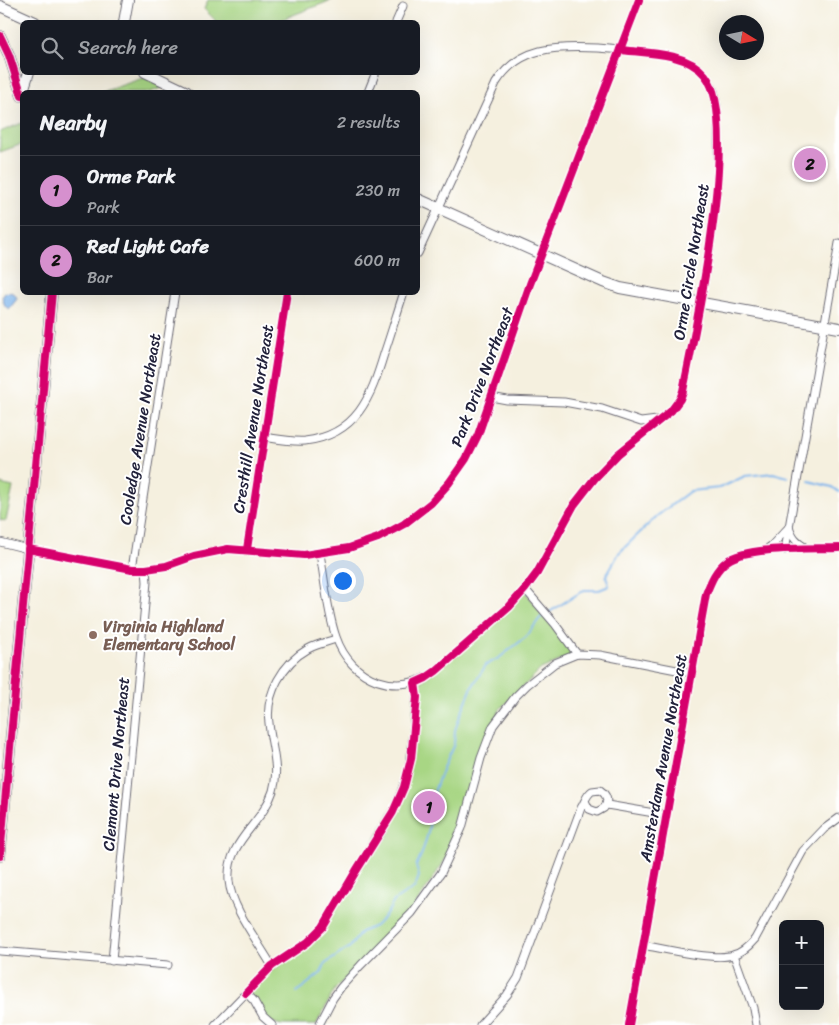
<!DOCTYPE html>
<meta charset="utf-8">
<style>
body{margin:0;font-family:Sriracha,sans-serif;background:#20242c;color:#f1f3f6}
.controls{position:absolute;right:15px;bottom:15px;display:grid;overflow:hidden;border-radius:8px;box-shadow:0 5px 20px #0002}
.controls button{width:45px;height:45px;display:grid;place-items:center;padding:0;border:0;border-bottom:1px solid #363941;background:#171b24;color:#f1f3f6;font:25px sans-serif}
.compass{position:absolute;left:719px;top:15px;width:45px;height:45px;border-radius:50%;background:#171b24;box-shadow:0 5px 20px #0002;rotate:100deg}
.you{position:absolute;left:342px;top:580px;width:18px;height:18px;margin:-12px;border:4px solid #fff;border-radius:50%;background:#1a73e8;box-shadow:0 0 0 8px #1a73e833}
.badge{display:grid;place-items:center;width:32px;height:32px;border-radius:50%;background:#d690ce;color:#111;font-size:16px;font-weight:700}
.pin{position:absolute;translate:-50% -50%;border:2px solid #fff;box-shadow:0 1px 5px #0006}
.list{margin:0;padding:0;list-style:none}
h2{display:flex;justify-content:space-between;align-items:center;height:65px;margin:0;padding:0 20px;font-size:21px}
h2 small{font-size:16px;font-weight:400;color:#9ea1a6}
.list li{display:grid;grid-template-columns:32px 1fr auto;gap:15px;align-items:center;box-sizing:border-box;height:70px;padding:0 20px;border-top:1px solid #363941}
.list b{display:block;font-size:19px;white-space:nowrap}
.list p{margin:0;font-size:16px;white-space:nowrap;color:#9ea1a6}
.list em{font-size:16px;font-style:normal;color:#9ea1a6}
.icon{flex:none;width:28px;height:28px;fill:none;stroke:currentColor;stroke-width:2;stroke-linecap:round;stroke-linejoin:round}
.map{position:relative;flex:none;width:839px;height:1025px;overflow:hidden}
.search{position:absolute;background:#171b24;box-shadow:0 5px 20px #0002;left:20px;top:20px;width:400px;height:55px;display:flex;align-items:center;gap:12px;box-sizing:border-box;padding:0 18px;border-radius:8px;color:#9ea1a6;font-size:19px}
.panel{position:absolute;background:#171b24;box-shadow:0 5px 20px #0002;left:20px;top:90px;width:400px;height:205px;border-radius:8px}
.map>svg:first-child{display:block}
.green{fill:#a8d684;stroke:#657c60}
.water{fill:#7cb4ec;stroke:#4f6b94}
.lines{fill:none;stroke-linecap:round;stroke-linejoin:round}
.stream{stroke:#7cb4ec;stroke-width:2}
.street-casing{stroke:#6c6a74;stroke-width:9}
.secondary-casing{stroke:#6c6a74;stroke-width:12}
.street{stroke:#fff;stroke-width:7}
.secondary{stroke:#fff;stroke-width:10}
.cycleway-casing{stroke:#fff;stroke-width:11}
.cycleway{stroke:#d6006c;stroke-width:8}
.education-dot{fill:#8d6e63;stroke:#fff;stroke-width:2}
.labels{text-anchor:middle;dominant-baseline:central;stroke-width:4;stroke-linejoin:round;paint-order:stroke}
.street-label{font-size:16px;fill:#22223b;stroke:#fff}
.education-label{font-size:16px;font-weight:bold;fill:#785e54;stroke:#fff;text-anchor:start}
</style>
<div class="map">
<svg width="839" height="1025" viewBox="0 0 839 1025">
<rect width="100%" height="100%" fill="#fff"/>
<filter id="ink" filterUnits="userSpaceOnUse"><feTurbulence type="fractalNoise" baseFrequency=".02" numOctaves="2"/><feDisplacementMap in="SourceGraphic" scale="10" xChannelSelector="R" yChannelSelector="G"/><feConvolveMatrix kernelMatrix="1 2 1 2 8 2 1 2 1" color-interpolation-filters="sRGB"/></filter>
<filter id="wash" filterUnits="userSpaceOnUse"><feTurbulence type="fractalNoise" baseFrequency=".0096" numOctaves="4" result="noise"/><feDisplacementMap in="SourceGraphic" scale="20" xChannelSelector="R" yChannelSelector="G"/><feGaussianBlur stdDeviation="1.12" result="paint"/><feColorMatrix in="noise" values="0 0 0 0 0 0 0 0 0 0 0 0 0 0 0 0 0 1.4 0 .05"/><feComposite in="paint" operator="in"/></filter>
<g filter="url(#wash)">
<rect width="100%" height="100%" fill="#f5f0df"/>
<g class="green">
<polygon points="208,0 332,0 275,22 215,22 215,20 204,9"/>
<polygon points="146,77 166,86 151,92 102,92"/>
<polygon points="22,123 22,144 0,152 0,132"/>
<polygon points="0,484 13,487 6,521 0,520"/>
<polygon points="523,589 575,654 541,669 500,709 477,766 451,851 412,910 335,989 316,1025 282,1025 266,1021 246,989 312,942 358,871 397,799 412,746 414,689"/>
</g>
<polygon class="water" points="10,292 15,294 17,299 9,309 5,306 2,297 5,293"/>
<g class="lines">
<g class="stream">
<polyline points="809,481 832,487 839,492"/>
<polyline points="297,992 321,973 325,964 350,947 361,932 375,926 386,915 394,901 415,887 419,876 416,866 422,853 428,833 435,789 442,770 454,744 455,730 460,716 472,687 486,665 499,658 526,637 540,618 584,590 599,590 609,586 606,576 619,553 657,516 690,491 720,488 745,476 773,473 788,477"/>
</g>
</g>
</g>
<g filter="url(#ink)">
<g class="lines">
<g class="street-casing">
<g id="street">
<polyline points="396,22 403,6"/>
<polyline points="368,92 376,72"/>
<polyline points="491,397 507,400 564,402 602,409 641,422 657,420"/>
<path d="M264,437c13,2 28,5 41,4 52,-6 66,-44 79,-87 7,-20 13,-41 20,-62"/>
<path d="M789,527c3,11 8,16 18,21"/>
<polyline points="0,542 28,549 132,569 146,569 166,566 194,556 228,549 304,555 349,548 378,538 404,524 431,503 449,483 466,459 478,435 530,284 639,0"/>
<polyline points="247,549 287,292"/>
<polyline points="785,550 839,243"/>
<polyline points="764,551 771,546 789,527"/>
<path d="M320,554c5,27 7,57 16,83 15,44 62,61 100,34l73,-64 16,-18 12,-16 37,-68 21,-27 23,-24 53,-43 9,-12 3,-8c16,-81 36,-164 35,-247 0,-17 1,-37 -4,-53 -3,-9 -10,-18 -17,-24 -21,-15 -74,-17 -100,-19 -40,-2 -78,-2 -101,35l-78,170"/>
<polyline points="132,569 175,292"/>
<polyline points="525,589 555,624 577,654"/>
<polyline points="607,805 666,815"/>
<path d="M643,945c21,4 72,16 90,10 9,-2 16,-9 22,-16l48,-88 21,-22 15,-11"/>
<polyline points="0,951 168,965"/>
<polyline points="734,955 753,1008 756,1025"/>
<polyline points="112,961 147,582 146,569"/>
<path d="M272,966c-13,-23 -41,-59 -43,-85 -3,-40 33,-56 44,-90 7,-23 -2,-45 -4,-68 -4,-29 14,-60 39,-74 9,-5 19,-7 28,-10"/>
<polyline points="246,993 254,1001 263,1017 272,1025"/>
<polyline points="215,1025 272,966 308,942 323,927 356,871 381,833 393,812 408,773 417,697 415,683"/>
<polyline points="319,1025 333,998 341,987 361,965 412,913 441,873 462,828 481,758 493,726 515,697 527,685 555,663 577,654 600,655 692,673"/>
<path d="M480,1025l27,-30 11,-17 63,-170c4,-6 5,-13 11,-17l8,-1c7,5 9,11 4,18l-7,4 -8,-3 -4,-8"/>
<path d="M629,1025l77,-431c5,-13 10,-25 21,-33 19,-15 86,-12 112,-13"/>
</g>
</g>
<g class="secondary-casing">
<g id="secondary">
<polyline points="0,6 35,22"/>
<polyline points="124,22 128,0"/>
<polyline points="0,36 9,55 22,96"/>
<polyline points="145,72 187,92"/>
<polyline points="22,94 29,72"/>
<polyline points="418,199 603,282 620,288 839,328"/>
<polyline points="0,856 52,292"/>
</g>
</g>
<use href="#street" class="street"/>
<use href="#secondary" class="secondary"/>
<g class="cycleway-casing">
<g id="cycleway">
<polyline points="0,36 9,55 22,96"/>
<polyline points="28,549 132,569 146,569 166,566 194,556 228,549 304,555 349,548 378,538 404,524 431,503 449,483 466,459 478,435 530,284 639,0"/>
<polyline points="247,549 287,292"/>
<polyline points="0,856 52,292"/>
<path d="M246,993l26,-27 36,-24 15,-15 33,-56 37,-59 11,-25 7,-28 6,-62 -2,-14 11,-5 10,-7 73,-64 16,-18 12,-16 37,-68 21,-27 23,-24 53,-43 9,-12 3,-8c12,-61 59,-270 22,-316 -19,-23 -59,-22 -85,-25"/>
<path d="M629,1025l77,-431c5,-13 10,-25 21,-33 19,-15 86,-12 112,-13"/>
</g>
</g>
<use href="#cycleway" class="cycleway"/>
</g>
</g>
<circle class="education-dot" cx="93" cy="635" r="5"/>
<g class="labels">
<g class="street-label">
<text transform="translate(691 262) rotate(-81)">Orme Circle Northeast</text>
<text transform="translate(482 377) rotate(-69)">Park Drive Northeast</text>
<text transform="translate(253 419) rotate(-81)">Cresthill Avenue Northeast</text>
<text transform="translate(140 429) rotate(-81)">Cooledge Avenue Northeast</text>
<text transform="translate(663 758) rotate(-80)">Amsterdam Avenue Northeast</text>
<text transform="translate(116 764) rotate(-85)">Clemont Drive Northeast</text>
</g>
<g class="education-label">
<text x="103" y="626">Virginia Highland<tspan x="103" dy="18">Elementary School</tspan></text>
</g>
</g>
</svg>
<div class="controls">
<button>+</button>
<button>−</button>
</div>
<svg class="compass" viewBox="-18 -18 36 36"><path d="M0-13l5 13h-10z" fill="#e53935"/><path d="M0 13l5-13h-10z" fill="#9ea1a6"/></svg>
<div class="you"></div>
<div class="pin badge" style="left:429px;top:807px">1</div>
<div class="pin badge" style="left:810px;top:164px">2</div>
<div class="search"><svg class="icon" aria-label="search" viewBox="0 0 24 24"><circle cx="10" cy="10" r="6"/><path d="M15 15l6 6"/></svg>Search here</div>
<section class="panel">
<h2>Nearby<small>2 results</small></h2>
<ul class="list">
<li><span class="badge">1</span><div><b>Orme Park</b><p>Park</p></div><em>230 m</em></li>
<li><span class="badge">2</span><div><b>Red Light Cafe</b><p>Bar</p></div><em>600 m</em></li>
</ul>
</section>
</div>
